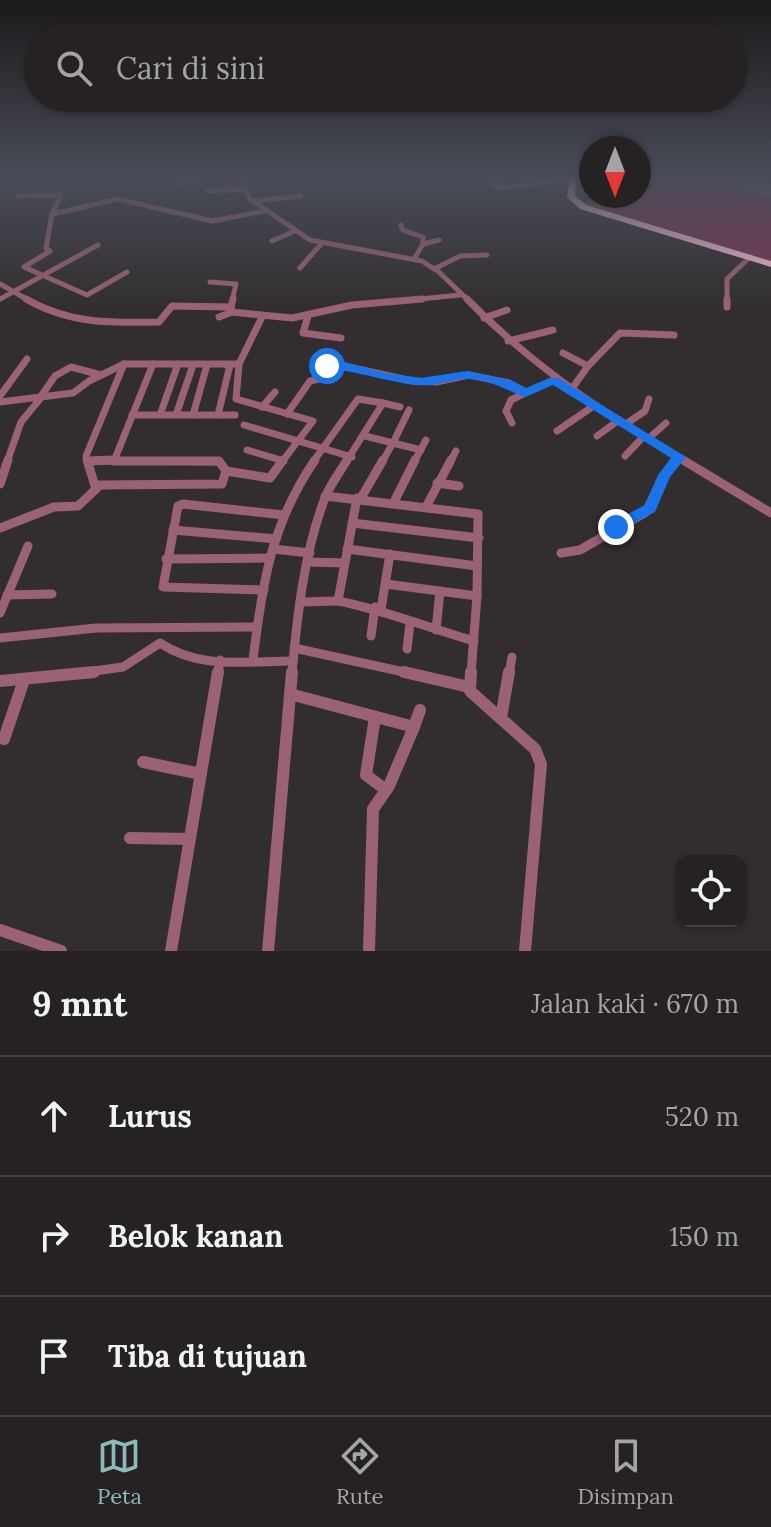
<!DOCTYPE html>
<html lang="id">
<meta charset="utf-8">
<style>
body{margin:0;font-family:Lora,serif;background:#322f30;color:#f1f3f6}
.controls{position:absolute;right:24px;bottom:24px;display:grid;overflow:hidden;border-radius:16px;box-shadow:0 2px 6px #0004}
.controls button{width:72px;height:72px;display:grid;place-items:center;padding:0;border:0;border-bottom:2px solid #423f41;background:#262223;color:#f1f3f6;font:40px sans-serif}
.compass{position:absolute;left:579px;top:136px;width:72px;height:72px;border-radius:50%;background:#262223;box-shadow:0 2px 6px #0004;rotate:180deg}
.stop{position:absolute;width:24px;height:24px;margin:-18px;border:6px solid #1a73e8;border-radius:50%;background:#fff}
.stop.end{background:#1a73e8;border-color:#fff;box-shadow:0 2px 8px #0008}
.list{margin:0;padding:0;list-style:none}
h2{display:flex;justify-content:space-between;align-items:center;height:104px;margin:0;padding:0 32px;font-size:34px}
h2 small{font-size:26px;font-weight:400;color:#a4a4a6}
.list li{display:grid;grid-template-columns:52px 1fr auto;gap:24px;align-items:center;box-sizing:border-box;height:120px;padding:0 32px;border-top:2px solid #423f41}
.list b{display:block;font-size:30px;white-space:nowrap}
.list em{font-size:26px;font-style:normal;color:#a4a4a6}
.icon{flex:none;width:44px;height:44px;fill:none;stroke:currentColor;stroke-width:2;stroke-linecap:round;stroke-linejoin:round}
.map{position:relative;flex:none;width:771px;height:951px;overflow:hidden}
.search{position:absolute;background:#262223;box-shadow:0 2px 6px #0004;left:24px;right:24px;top:24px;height:88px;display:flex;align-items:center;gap:20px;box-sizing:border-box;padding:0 28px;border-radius:44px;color:#a4a4a6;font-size:30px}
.sheet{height:464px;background:#262223}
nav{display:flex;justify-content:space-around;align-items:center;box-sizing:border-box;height:112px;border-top:2px solid #423f41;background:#262223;font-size:22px;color:#a4a4a6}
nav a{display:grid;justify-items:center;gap:4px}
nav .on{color:#8bbbb9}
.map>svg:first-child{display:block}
.green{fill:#7f3552}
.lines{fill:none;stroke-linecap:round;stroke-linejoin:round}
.runway{fill:#696566;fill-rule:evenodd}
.minor-far3{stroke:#9b6275;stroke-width:5}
.minor-far2{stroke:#9b6275;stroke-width:7}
.minor-far1{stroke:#9b6275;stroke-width:9}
.minor{stroke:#9b6275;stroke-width:12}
.highway{fill:#fdc4d6;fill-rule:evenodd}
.route{fill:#1a73e8}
</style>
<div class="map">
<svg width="771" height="951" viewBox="0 0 771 951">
<rect width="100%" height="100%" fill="#322e2f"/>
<polygon class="green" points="639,176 697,176 771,196 771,261 583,204 596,196 639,196"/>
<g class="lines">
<polygon class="runway" points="707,176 745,176 771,183 771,197 710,181"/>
<g class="minor-far3">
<polyline points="240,176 250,199 310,240 422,261 439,272 469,301"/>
<polyline points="497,180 494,183 498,188 572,179"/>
<polyline points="180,183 199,176"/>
<polyline points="208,191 243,189"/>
<polyline points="18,196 61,195 52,214 46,248 50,251 24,267 87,295 127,272"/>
<polyline points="253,201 301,196"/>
<polyline points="52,214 118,199 212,221 265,211"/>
<polyline points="401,225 403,230 423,237 423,244"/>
<polyline points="272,241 295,231"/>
<polyline points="414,259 423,244 439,240"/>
<polyline points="300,268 322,243"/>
<polyline points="436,268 460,256 487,255"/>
<polyline points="210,282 236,284 232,301"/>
<polyline points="0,284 30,301"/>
<polyline points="0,299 98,245"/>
<polyline points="400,301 460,295"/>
<polyline points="727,301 727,279 750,257"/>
</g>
<g class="minor-far2">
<path d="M26,299c43,25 85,24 133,23l13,-16 59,1 1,5 60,6 60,-13 70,-6"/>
<path d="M467,299c65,67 139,116 220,163"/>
<polyline points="727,299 727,307"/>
<polyline points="231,307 233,299"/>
<polyline points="308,316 303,333 341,338"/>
<polyline points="219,317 232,312"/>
<polyline points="262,317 239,364 236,399 313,421 282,462"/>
<polyline points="484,318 507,310"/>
<polyline points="508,341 553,330"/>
<polyline points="563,353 588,366"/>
<polyline points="571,390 588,366 620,333 674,335"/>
<polyline points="0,396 27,359"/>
<polyline points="39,399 55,376 71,367 101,375"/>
<polyline points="0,402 73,393 89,381 124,364 239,364"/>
<polyline points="383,403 400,407"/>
<polyline points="262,407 275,392"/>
<polyline points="409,410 393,443 421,450"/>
<polyline points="287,414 310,381 319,379 331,363 412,381 436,382 469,375 509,383 525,393 554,380"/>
<polyline points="132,415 235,415"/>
<polyline points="160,415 178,364"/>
<polyline points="176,415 193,365"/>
<polyline points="193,415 207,365"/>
<polyline points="218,415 230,365 226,365"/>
<polyline points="512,423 506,411 511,400 525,393"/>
<polyline points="626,424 645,411 649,399"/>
<polyline points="244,425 352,457"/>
<polyline points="557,431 595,405"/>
<polyline points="365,436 393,443 382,462"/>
<polyline points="597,436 619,420"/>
<polyline points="649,438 666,423"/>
<polyline points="247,450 284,461"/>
<polyline points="625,456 644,436"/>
<polyline points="89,461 114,461 153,364"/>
<polyline points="114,461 220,462"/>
<polyline points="7,462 21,422 40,399"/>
<polyline points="88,462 86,456 124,364"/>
<polyline points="313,462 358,399 383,403 346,462"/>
<polyline points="414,462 426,440"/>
<polyline points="450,462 456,451"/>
<polyline points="674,462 679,457"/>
</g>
<g class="minor-far1">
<polyline points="683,460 771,513"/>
<polyline points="89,461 114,460"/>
<polyline points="226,471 270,478 283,460"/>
<polyline points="437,483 459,486"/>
<polyline points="0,484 8,460"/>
<polyline points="96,489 99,485 222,484 226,471 219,461 114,461"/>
<polyline points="325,496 478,514 477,596 471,674"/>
<polyline points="361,498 383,460"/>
<polyline points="394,502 415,460"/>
<polyline points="426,507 451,460"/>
<polyline points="352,523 479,538"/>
<polyline points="0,528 54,507 78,506 96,489 87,460"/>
<polyline points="173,530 276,539"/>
<polyline points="273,549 310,553"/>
<polyline points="347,549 477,566"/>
<polyline points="561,553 580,550 646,512 664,475 676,460"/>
<polyline points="166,559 270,558"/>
<polyline points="308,562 345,563"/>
<polyline points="386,584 477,596"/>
<polyline points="264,590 163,587 178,506 183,504 284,515"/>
<polyline points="7,595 52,594"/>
<path d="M338,601c47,9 90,27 136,40"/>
<polyline points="300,602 338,601 357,498"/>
<polyline points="381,609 390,554"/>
<polyline points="0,613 28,546"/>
<polyline points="436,630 440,591"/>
<polyline points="371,636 375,607"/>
<polyline points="0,638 96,628 256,627"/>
<polyline points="294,648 413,674"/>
<polyline points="407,649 410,623"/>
<path d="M253,660c9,-75 18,-136 62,-200"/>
<path d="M72,674l51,-7 37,-24c40,27 87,18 133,18"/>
<polyline points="218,674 220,660"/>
<path d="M292,674c5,-57 12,-122 33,-176 5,-13 15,-26 22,-38"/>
<polyline points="509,674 512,657"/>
</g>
<g class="minor">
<polyline points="404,672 469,687"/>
<polyline points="471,672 470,691 535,749 541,764 525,951"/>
<polyline points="0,681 94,672"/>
<polyline points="290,694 414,727 389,786 373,809 369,951"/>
<polyline points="375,717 366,775 386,790"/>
<polyline points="501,718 509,672"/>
<polyline points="414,727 420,710"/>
<polyline points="4,739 24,680"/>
<polyline points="143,762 201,774"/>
<polyline points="130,838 190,839"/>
<polyline points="0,930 61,951"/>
<polyline points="171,951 218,672"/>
<polyline points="268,951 292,672"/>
</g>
<polygon class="highway" points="570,176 576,176 575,196 586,205 771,261 771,267 580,209 567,197"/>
</g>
<linearGradient id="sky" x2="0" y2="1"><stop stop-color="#1c191a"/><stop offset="0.57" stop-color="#494c58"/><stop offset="1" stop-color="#494c58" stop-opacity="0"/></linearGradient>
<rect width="771" height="309" fill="url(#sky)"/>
<path class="route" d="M333,359l52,14 36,5 46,-7 46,10 13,7 24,-10h8l128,79 -16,20 -15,35 -39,20 -5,-1v-8l34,-18 13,-30 13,-17 -118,-73 -28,12c-19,-7 -38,-19 -59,-18 -18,1 -32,8 -50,6 -32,-4 -63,-15 -92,-17v-5z"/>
</svg>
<div class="controls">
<button><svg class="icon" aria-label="locate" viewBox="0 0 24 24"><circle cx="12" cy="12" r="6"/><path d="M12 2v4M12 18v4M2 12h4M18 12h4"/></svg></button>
</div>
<svg class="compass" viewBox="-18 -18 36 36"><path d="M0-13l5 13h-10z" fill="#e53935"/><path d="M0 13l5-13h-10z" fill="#a4a4a6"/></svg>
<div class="stop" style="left:327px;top:366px"></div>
<div class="stop end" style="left:616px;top:527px"></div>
<div class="search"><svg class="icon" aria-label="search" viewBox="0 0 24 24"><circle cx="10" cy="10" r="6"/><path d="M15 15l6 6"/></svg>Cari di sini</div>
</div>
<section class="sheet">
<h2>9 mnt<small>Jalan kaki · 670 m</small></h2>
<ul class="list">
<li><svg class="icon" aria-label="ahead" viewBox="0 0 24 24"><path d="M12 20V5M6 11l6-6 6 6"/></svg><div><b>Lurus</b></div><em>520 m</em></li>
<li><svg class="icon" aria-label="right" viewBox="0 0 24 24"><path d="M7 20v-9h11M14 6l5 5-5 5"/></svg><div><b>Belok kanan</b></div><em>150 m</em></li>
<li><svg class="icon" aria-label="arrive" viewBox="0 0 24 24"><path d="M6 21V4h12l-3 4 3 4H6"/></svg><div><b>Tiba di tujuan</b></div></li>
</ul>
</section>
<nav>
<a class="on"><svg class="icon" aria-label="map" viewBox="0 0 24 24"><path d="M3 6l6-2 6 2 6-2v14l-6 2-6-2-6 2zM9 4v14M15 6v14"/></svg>Peta</a>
<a><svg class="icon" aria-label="directions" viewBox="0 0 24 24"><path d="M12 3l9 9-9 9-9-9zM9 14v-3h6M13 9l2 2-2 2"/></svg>Rute</a>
<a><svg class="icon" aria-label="saved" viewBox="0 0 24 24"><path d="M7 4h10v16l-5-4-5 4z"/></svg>Disimpan</a>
</nav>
